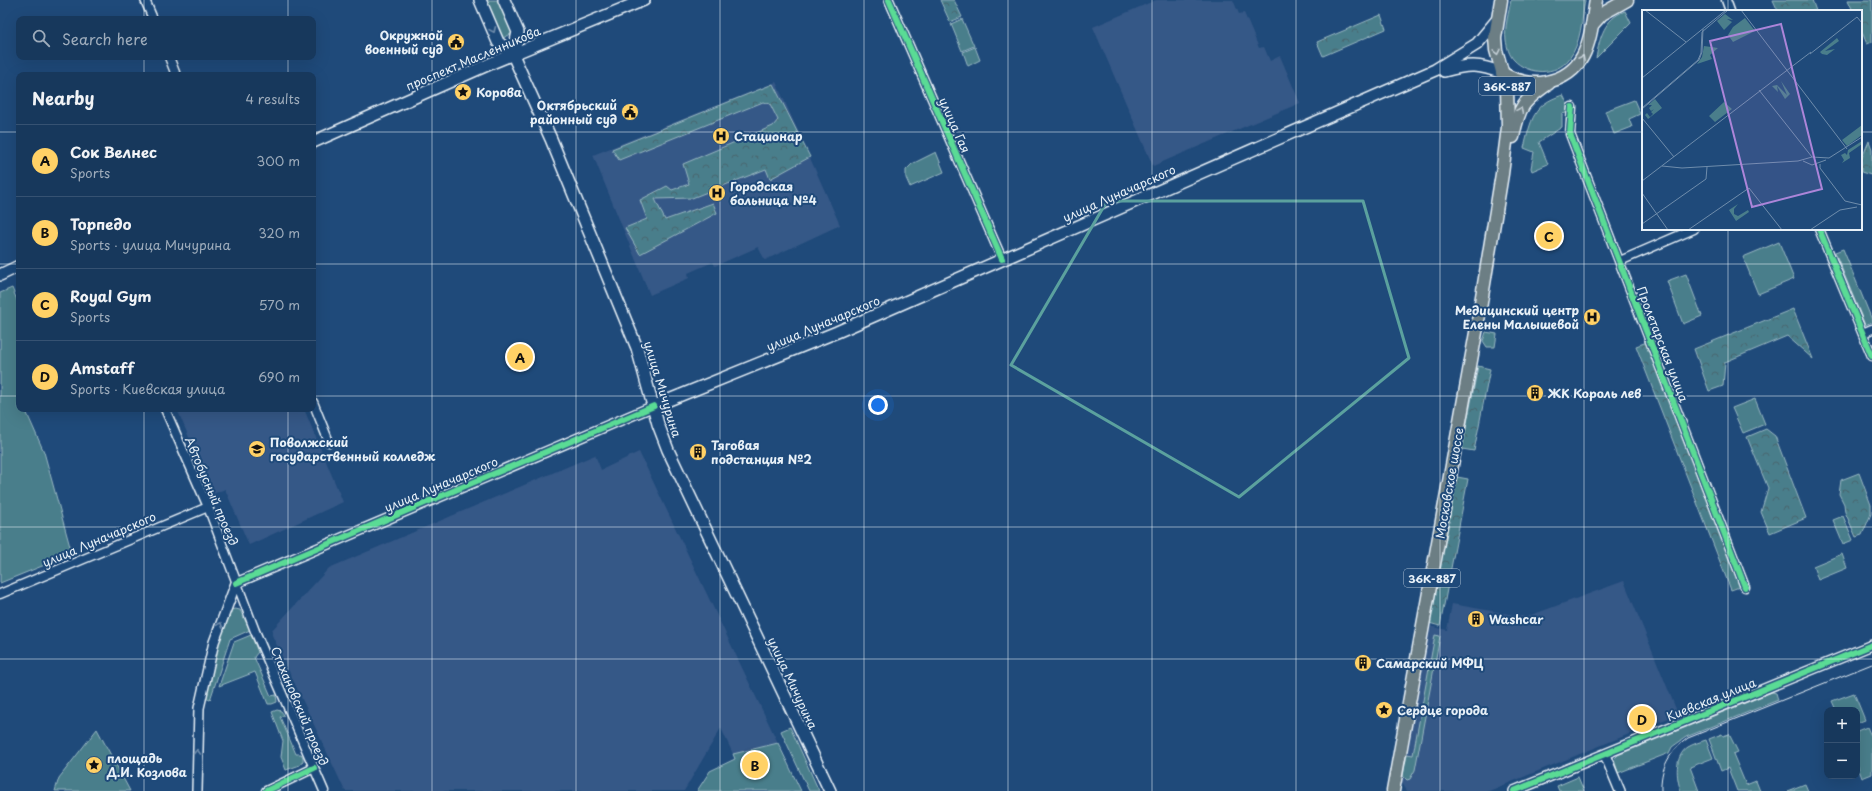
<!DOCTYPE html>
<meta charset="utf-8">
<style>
body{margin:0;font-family:"Playpen Sans",sans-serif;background:#203f62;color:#f1f3f6}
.controls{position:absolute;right:12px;bottom:12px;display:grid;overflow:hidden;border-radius:8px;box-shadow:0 4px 16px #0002}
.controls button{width:36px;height:36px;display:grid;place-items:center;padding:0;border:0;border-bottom:1px solid #365272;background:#17385c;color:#f1f3f6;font:20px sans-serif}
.you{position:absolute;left:878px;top:405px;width:14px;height:14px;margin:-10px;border:3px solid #fff;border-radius:50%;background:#1a73e8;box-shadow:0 0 0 6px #1a73e833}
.badge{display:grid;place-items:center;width:26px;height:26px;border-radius:50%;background:#ffd166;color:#111;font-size:13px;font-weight:700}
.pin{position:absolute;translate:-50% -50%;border:2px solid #fff;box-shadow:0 1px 4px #0006}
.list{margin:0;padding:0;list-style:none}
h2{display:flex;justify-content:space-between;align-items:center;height:52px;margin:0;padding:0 16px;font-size:17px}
h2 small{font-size:13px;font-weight:400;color:#9eacbb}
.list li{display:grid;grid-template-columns:26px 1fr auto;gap:12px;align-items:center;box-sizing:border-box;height:72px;padding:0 16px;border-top:1px solid #365272}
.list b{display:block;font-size:15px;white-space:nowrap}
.list p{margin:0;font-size:13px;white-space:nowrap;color:#9eacbb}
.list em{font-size:13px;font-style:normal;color:#9eacbb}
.icon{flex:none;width:22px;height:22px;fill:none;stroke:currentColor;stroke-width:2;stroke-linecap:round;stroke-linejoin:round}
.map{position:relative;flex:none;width:1872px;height:791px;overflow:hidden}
.search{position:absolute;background:#17385c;box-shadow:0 4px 16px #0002;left:16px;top:16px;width:300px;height:44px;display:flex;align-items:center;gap:10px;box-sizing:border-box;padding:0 14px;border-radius:8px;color:#9eacbb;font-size:15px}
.panel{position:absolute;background:#17385c;box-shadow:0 4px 16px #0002;left:16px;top:72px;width:300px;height:340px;border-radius:8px}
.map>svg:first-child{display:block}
.built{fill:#365887}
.green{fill:#4a7e8b;stroke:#99b8c2}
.forest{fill:url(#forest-crowns);stroke:#99b8c2}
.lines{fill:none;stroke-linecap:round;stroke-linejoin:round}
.minor-casing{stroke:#e8f1f8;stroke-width:11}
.tertiary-casing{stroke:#e8f1f8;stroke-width:12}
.secondary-casing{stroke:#e8f1f8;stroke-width:14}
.primary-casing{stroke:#e8f1f8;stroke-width:15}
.minor{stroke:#1f4a7a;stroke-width:8}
.tertiary{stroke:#1f4a7a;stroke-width:9}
.secondary{stroke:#1f4a7a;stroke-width:11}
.primary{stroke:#6c7e84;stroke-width:12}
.tram{stroke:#e8f1f8;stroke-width:1}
.cycleway-casing{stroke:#1f4a7a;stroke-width:8}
.cycleway{stroke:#5adb95;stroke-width:6}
.oneway{stroke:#6f8dac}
.oneway2{stroke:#c3ced5}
.marked{fill:none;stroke:#5ba19e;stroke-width:3;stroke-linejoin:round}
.grid{fill:none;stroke:#e8f1f8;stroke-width:1;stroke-opacity:0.55}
.labels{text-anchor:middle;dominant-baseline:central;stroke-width:4;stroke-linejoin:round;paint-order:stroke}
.shield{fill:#1f4a7a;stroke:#acbfd2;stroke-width:1}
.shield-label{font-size:11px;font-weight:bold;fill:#e8f1f8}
.poi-label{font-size:12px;font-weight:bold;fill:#e8f1f8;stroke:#1f4a7a;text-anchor:start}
.street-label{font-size:12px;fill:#e8f1f8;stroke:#1f4a7a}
.inset-road{fill:none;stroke:#6f8dac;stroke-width:1}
.view{fill:#ac85d9;fill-opacity:0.15;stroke:#ac85d9;stroke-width:2}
.inset-edge{fill:none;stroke:#e8f1f8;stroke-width:2}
</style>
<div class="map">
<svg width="1872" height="791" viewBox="0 0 1872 791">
<defs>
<pattern id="forest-crowns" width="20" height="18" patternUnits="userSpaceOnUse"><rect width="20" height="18" fill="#4a7e8b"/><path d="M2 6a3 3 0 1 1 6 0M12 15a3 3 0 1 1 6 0" fill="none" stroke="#48666e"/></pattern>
</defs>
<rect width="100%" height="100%" fill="#1f4a7a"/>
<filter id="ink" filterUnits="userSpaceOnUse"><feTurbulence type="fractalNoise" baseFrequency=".025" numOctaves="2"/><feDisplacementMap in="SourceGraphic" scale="8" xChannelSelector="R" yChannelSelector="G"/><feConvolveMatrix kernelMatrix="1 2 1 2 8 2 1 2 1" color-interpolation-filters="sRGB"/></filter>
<g filter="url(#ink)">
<g class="built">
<polygon points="1156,0 1233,0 1239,14 1244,13 1259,48 1264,47 1270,61 1280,56 1300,103 1153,166 1093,27"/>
<polygon points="776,82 840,225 765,260 758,247 715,266 713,262 688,273 689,278 650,295 593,155"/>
<polygon points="177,409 304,409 343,502 249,545 225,489 213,494"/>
<polygon points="639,452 778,743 733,754 721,728 684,791 345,791 272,635 272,630 329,568 595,455 601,470"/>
<polygon points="1624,581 1678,714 1489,791 1407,791 1402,783 1429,626 1447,630 1452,604 1526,617"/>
</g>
<g class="green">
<polygon points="485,0 499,0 513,33 503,38"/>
<path d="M1511,0h74c-3,18 -4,44 -16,59 -13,17 -41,16 -55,1 -5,-5 -7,-13 -8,-20 -2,-12 3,-28 5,-40z"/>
<path d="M1625,11l6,12 -35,35c4,-21 8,-39 29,-47z"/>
<polygon points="962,19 974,46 962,51 951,24"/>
<polygon points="975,47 980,60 968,66 963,52"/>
<path d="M1563,95l5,10 -2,8 -4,1v13l-23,15 9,22 -16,7 -1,-3 3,-16 -10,-4c7,-28 9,-44 39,-53z"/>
<polygon points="1634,100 1640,114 1629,119 1632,127 1614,134 1605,111"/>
<polygon points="936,152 944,172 910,187 906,178 906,170 912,164"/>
<polygon points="1779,242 1794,279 1758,294 1743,257"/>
<polygon points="1843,249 1872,320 1872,322 1865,325 1835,252"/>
<polygon points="1686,274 1702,316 1683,324 1667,281"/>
<polygon points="12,288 19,305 19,409 25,409 44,452 72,554 0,583 0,293"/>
<polygon points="1486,332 1497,334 1495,347 1487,347 1483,341"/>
<polygon points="1755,399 1765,424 1743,433 1732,408"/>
<polygon points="1843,516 1853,540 1843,544 1833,520"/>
<polygon points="1842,554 1847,568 1818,580 1813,566"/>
<polygon points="235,609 240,610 250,630 230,639 210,700 205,698 202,694 226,615 230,610"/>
<polygon points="251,635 258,652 254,657 271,696 276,695 277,702 272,704 268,704 255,672 219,686 234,642"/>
<polygon points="1435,635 1440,636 1415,770 1410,779 1407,780 1403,776 1407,754 1413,755"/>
<polygon points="1772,692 1776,693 1778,700 1686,737 1672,747 1669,753 1618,773 1614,759 1618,755"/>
<polygon points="1854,693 1865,720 1857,723 1857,710 1836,710 1832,701"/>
<polygon points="277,710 281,711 284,715 280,717 296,754 301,754 303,757 303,761 300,765 286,770 281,757 283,741 272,712"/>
<polygon points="790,727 819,791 809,791 781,731"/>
<polygon points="1867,727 1872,738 1872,774 1862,778 1857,764 1857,731"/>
<polygon points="97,729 130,791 55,791 59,778"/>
<polygon points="1722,734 1723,736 1729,734 1738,752 1733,754 1746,785 1756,781 1760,791 1737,791 1728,768 1721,771 1709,739"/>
<path d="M1706,740l7,18 -23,9 9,24h-18c-5,-13 -7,-35 7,-44 5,-3 12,-5 18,-7z"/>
<polygon points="778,743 801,791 697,791 710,771 735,759 733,754"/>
<polygon points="1578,777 1584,791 1559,791 1557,786"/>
<polygon points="1805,784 1808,791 1787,791"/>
</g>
<g class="forest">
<polygon points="940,0 954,0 962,17 950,22"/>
<polygon points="1773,0 1812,0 1816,11 1778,11"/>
<polygon points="1848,0 1872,0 1872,42 1867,44 1861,30 1861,11 1853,11"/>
<polygon points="1381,15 1386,29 1323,56 1317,42"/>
<polygon points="773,84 810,157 770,179 766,169 692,198 655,199 665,220 713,203 717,213 640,254 625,228 647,219 640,200 667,186 672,190 689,184 683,164 773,126 778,120 770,104 763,102 619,160 612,149"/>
<polygon points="1869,141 1872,149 1872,178 1871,175 1861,172 1861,160"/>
<polygon points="1793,309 1813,359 1787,336 1725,362 1723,386 1709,391 1694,349"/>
<polygon points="1647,342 1742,586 1731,590 1636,346"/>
<polygon points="1478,366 1490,369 1474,451 1462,449"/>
<polygon points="1766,429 1775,436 1806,518 1770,533 1761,512 1768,488 1747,437"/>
<polygon points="1859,473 1871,505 1871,514 1862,535 1856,537 1845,512 1844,504 1839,494 1841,480"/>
<polygon points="1457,477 1468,479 1440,626 1429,623"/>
</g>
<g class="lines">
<g class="minor-casing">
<g id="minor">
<polyline points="145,0 153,19"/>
<polyline points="889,0 1002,259"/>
<polyline points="1726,0 1730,11"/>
<polyline points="169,57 176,75"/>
<polyline points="1572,107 1570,134 1745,587"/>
<polyline points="1819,229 1872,356"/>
<polyline points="1620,261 1694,229"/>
<polyline points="1863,333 1872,329"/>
<polyline points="313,402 329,442"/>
<polyline points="165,409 208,507 255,631 324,791"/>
<polyline points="0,594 208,507"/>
<polyline points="266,791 314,768"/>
</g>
</g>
<g class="tertiary-casing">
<g id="tertiary">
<polyline points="1605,755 1620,791"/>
<polyline points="197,791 199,708 214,642 236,583 654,406"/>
<polyline points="1514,791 1872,645"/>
</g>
</g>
<g class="secondary-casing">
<g id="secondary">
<polyline points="480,0 498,42 513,55 551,139 637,348 658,424 668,450 830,791"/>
<polyline points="504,0 518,32 513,55"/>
<path d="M1444,71c24,-7 35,-7 58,2"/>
<polyline points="313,142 494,62 644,0"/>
<polyline points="0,275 19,266"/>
<polyline points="654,406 837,332 1435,70 1477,44 1497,20"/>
</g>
</g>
<g class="primary-casing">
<g id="primary">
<polyline points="1592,25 1602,14 1627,0"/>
<path d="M1502,73c13,8 30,12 44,9 43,-8 44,-46 50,-82"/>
<path d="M1513,137c6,-31 10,-36 36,-54"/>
<polyline points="1393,791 1477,327 1502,174 1508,127 1507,89 1496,50 1495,38 1501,0"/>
</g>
</g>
<use href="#minor" class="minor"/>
<use href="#tertiary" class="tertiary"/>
<use href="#secondary" class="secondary"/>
<use href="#primary" class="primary"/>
<path class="tram" d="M1661,791c-1,-23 8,-39 27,-53l184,-74"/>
<g class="cycleway-casing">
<g id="cycleway">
<polyline points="889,0 1002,259"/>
<polyline points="1572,107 1570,134 1745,587"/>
<polyline points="1819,229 1872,356"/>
<polyline points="236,583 654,406"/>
<polyline points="266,791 314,768"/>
<polyline points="1514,791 1872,645"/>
</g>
</g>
<use href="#cycleway" class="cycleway"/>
</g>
<defs><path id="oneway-chevron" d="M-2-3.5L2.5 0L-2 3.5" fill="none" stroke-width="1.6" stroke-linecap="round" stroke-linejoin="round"/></defs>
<g class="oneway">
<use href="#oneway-chevron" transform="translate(493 30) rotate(66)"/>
<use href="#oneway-chevron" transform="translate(220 625) rotate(-70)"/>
<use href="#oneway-chevron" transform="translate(197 752) rotate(-89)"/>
</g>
<g class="oneway2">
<use href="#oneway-chevron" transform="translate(1497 52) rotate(78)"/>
<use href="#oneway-chevron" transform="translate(1582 58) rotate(-63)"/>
<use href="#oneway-chevron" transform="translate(1520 110) rotate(-66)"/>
</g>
</g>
<path class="marked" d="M1107,201h256l46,157 -170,139 -228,-132z"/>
<path class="grid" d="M144,0v19M288,0v19M432,0v791M576,0v791M720,0v791M864,0v791M1008,0v791M1152,0v791M1296,0v791M1440,0v791M1584,0v791M1728,0v11M144,57v18M288,57v18M0,132h19M313,132h1330M1861,132h11M1728,229v562M0,264h19M313,264h1559M0,396h19M313,396h1559M144,409v382M288,409v382M0,527h1872M0,659h1872"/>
<defs>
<g id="civic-disc" transform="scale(0.9)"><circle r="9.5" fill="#ffd166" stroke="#1f4a7a"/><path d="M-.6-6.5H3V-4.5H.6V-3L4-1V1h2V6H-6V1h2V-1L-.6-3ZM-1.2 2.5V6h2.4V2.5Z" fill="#111"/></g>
<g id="sight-disc" transform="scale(0.9)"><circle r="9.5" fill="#ffd166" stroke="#1f4a7a"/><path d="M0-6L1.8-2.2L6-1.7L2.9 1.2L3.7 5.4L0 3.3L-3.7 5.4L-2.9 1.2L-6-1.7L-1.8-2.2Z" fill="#111"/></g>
<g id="hospital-disc" transform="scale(0.9)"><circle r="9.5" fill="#ffd166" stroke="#1f4a7a"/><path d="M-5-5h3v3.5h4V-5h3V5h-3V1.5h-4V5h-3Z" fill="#111"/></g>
<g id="building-disc" transform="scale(0.9)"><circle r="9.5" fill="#ffd166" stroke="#1f4a7a"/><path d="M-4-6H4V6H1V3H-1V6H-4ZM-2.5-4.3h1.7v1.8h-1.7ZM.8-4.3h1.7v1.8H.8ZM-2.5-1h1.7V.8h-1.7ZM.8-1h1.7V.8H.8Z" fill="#111"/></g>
<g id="university-disc" transform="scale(0.9)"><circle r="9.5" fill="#ffd166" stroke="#1f4a7a"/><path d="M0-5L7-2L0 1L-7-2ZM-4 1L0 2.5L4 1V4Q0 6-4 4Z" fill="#111"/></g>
</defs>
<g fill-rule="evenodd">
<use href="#civic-disc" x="456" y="42"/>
<use href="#sight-disc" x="463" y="92"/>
<use href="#civic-disc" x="630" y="112"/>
<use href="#hospital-disc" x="721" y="136"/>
<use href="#hospital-disc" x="717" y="193"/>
<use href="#hospital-disc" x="1592" y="317"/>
<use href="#building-disc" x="1535" y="393"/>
<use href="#university-disc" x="257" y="449"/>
<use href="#building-disc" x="698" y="452"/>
<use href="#building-disc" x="1476" y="619"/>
<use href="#building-disc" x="1363" y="663"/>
<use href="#sight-disc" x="1384" y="710"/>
<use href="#sight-disc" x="94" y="765"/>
</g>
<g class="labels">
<g class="shield">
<rect x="1479" y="77" width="56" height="18" rx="3"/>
<rect x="1404" y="569" width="56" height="18" rx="3"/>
</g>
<g class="shield-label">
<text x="1507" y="86">36К-887</text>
<text x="1432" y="578">36К-887</text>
</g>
<g class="poi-label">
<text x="443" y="35" text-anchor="end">Окружной<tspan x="443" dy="14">военный суд</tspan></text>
<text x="476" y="92">Корова</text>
<text x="617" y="105" text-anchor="end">Октябрьский<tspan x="617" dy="14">районный суд</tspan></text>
<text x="734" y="136">Стационар</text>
<text x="730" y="186">Городская<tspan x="730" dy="14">больница №4</tspan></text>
<text x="1579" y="310" text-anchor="end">Медицинский центр<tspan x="1579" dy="14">Елены Малышевой</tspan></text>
<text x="1548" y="393">ЖК Король лев</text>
<text x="270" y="442">Поволжский<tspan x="270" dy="14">государственный колледж</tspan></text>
<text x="711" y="445">Тяговая<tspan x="711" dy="14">подстанция №2</tspan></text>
<text x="1489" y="619">Washcar</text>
<text x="1376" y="663">Самарский МФЦ</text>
<text x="1397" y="710">Сердце города</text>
<text x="107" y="758">площадь<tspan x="107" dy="14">Д.И. Козлова</tspan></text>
</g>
<g class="street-label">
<text transform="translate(473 58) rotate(-23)">проспект Масленникова</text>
<text transform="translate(955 125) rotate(66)">улица Гая</text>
<text transform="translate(1119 193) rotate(-24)">улица Луначарского</text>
<text transform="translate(823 323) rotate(-23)">улица Луначарского</text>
<text transform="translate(1663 344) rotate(69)">Пролетарская улица</text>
<text transform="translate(663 389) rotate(73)">улица Мичурина</text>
<text transform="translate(1449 483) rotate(-80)">Московское шоссе</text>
<text transform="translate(441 484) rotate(-23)">улица Луначарского</text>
<text transform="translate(212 491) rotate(67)">Автобусный проезд</text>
<text transform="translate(99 539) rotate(-23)">улица Луначарского</text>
<text transform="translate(793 683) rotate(65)">улица Мичурина</text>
<text transform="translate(1711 699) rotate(-22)">Киевская улица</text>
<text transform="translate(300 706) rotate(67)">Стахановский проезд</text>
</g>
</g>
<g transform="translate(1642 10)">
<rect width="220" height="220" fill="#1f4a7a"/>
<path d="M83,4l8,6 -6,-1 5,3 -8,8 -7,-9zM103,8l10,13 -22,11 -5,-7 5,-8zM62,36l14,2 -8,7 2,4 -15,5 5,-7zM13,89l7,9 -14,11 -3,-4 2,-2 3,4 3,-3 -2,-2 3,-3 -3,2 -2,-3 3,-3h-4zM82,92l8,7 -17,13 -6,-6zM220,115v10l-15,11 -5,-6zM220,131v3l-13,9 1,5 -8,5 2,-3 -3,-5 4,-2 2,2 1,-5z" fill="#4a7e8b"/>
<path d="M195,28l2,3 -14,10 10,-2 -8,6 -5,-1 -2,-2zM139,71l9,13 -5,5 -8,-13 1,6 -6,-6 5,-1 10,10zM96,194l-4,5v5l4,2 10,-6 1,2 -13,9 -7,-11z" fill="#4a7e8b"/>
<path class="inset-road" d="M3,0l41,32M99,0l106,139M168,44l47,-37 5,6M0,68l84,-68M117,80l53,67M0,98l56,-48 3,-7 1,-21 26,-22M0,99l57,-49 3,-8 1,-23M0,108l32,39M161,151l9,4 14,-5M178,154v4l25,33 17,4M20,156l20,2 116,-7 14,-4 17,1 33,-21M0,171l169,-129M0,183l26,37M0,214l64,-45 1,-12M46,220l61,-42 33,42M168,220l30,-20 17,-3"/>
<path class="view" d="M139,14l41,165 -70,18 -42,-166z"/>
<rect width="220" height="220" class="inset-edge"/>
</g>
</svg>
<div class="controls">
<button>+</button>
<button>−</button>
</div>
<div class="you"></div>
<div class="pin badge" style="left:520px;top:357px">A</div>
<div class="pin badge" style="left:755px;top:765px">B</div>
<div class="pin badge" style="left:1549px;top:236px">C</div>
<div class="pin badge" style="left:1642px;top:719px">D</div>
<div class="search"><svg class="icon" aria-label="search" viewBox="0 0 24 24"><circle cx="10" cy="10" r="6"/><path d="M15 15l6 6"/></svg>Search here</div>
<section class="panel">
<h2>Nearby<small>4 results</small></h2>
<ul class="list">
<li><span class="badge">A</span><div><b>Сок Велнес</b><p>Sports</p></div><em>300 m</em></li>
<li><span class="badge">B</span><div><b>Торпедо</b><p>Sports · улица Мичурина</p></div><em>320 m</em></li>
<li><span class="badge">C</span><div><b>Royal Gym</b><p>Sports</p></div><em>570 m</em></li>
<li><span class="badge">D</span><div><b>Amstaff</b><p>Sports · Киевская улица</p></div><em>690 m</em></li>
</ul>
</section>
</div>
